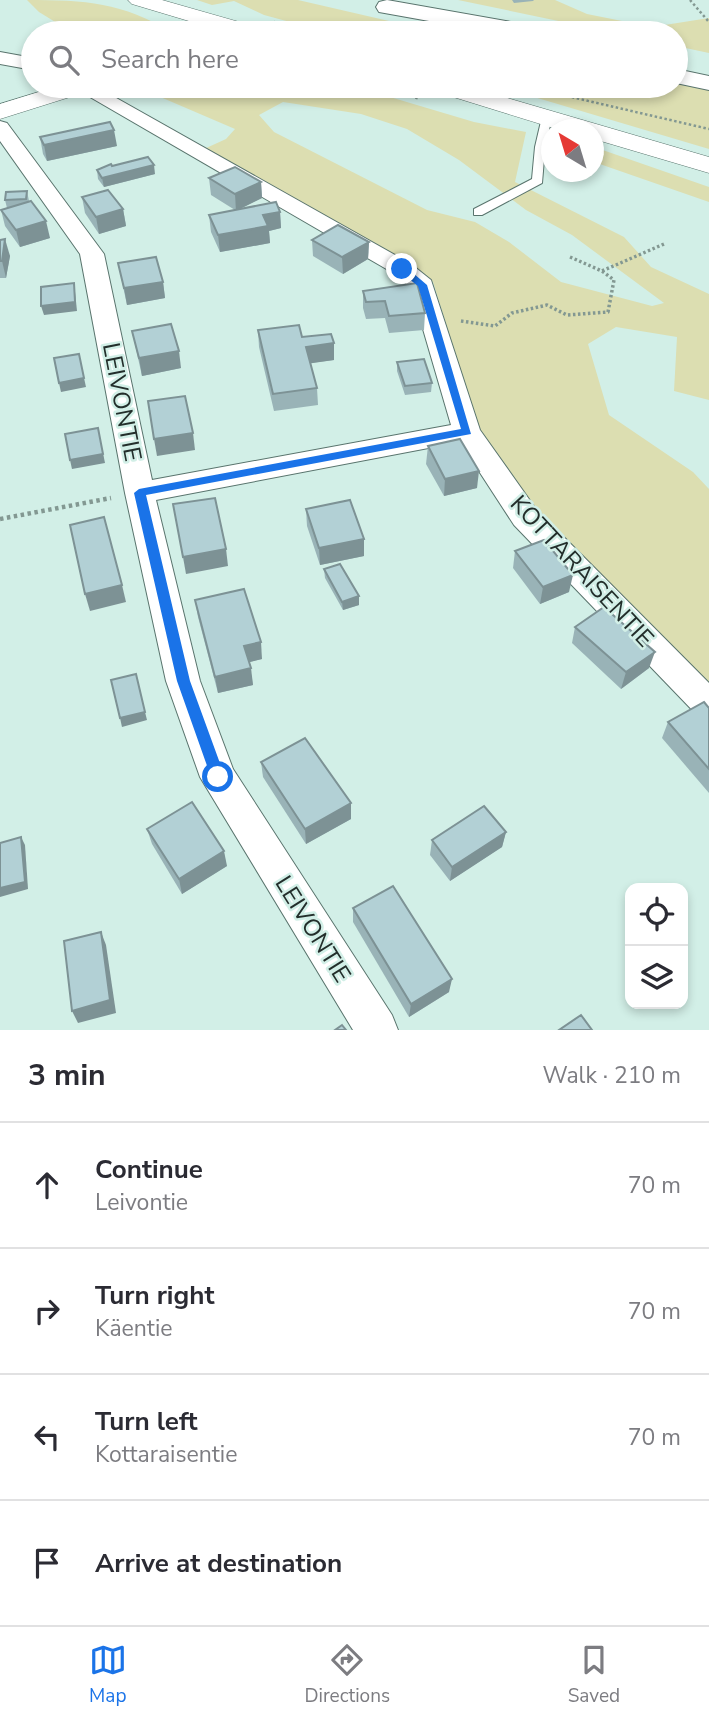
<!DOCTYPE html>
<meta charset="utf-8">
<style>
body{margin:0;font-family:"Nunito Sans",sans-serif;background:#f2f2f3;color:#2b2b33}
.controls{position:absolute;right:21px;bottom:21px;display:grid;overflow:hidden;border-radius:14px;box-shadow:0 4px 10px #0003}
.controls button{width:63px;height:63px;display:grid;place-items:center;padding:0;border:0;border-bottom:2px solid #e1e1e2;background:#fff;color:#2b2b33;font:35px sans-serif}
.compass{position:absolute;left:541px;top:119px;width:63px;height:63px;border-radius:50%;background:#fff;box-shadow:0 4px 10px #0003;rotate:322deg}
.stop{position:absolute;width:21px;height:21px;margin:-16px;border:5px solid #1a73e8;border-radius:50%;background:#fff}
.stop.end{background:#1a73e8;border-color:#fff;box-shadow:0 2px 7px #0008}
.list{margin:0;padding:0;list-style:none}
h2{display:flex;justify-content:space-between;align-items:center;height:91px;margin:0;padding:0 28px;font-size:30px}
h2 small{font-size:23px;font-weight:400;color:#7c7c81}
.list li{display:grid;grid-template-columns:46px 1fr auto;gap:21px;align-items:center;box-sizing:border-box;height:126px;padding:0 28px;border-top:2px solid #e1e1e2}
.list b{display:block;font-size:26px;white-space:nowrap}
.list p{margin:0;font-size:23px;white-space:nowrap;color:#7c7c81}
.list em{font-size:23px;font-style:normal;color:#7c7c81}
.icon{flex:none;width:38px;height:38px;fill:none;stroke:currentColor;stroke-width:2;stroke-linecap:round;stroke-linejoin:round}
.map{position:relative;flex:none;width:709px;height:1030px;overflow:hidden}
.search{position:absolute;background:#fff;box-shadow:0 4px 10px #0003;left:21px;right:21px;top:21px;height:77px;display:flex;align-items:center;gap:18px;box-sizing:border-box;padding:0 24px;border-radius:38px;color:#7c7c81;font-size:26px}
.sheet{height:595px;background:#fff}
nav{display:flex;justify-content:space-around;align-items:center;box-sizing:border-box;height:98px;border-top:2px solid #e1e1e2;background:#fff;font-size:19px;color:#7c7c81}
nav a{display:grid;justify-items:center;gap:4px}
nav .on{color:#1a73e8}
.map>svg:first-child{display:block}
.green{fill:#dcdeb1;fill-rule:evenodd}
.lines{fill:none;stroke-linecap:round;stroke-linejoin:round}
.service-casing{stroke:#59746d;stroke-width:2}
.minor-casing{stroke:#59746d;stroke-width:2}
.tertiary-casing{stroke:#59746d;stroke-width:1}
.trunk-casing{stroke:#59746d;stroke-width:2}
.path-far2{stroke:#839892;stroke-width:2.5;stroke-dasharray:2.5 2.5;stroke-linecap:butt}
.path-far1{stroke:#839892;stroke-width:3.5;stroke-dasharray:2.5 2.5;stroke-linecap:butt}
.path{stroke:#839892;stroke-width:4.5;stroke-dasharray:3.5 3.5;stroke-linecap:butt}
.service{fill:#fff;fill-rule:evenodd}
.minor{fill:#fff;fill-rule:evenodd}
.tertiary{fill:#fff;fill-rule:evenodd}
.trunk{fill:#fff;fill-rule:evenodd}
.wall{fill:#99b3b7}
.shaded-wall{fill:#7d9295}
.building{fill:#b2d0d5;stroke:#7d9295;stroke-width:2}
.route{fill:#1a73e8}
.labels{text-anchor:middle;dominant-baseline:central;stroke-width:5;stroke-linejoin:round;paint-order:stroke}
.street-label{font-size:24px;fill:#232e2b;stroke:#d2efe7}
</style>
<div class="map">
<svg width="709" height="1030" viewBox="0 0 709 1030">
<rect width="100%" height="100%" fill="#d2efe7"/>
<g class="green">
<path d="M27,0c60,0 93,2 147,33h-121l12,-5 -26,-16z"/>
<polygon points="197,0 298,0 441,33 331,33 264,15 234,1 212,5"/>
<polygon points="458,0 555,0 587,14 652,27 709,18 709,53 676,46 676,33 616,33"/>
<polygon points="676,83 709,90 709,149 497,86 676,86"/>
<path d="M353,86l121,36 52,10 -11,50 109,55 27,30 58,27v106l-35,-9 3,-54 -61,-10 -28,17 21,71 84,57 16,17v200l-170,-172 -60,-87 -46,-148 -36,-25 -193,-108 22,-10 9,-10 -98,-42zM283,102l78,12 46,15 52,31 67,50 46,25 92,68 -12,3 -91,-24 -52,-40 -34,-20 -48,-12 -153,-78 -15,-17z"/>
<polygon points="594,147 709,187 709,202 594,162"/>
</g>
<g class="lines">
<g class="service-casing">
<polygon id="service" points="547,114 552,117 545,147 542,183 482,215 474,215 474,209 532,179 535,147 542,117"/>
</g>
<g class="minor-casing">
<g id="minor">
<polygon points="0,52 33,58 33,70 0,64"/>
<polygon points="71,86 95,86 411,264 431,280 480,430 536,509 709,683 709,720 697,715 514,525 460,442 156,500 200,681 233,769 392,1015 398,1030 353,1030 200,777 166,681 125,493 80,254 0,141 0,121 7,123 104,254 152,480 451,425 411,288 395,274"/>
</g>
</g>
<g class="tertiary-casing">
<g id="tertiary">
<polygon points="128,0 162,0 260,28 263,33 229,33 132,4"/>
<polygon points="58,86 93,86 89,91 0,119 0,104"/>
<polygon points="430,86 466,86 709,157 709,173 594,139 594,130 560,130 434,91"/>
</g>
</g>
<g class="trunk-casing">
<g id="trunk">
<polygon points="387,0 534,26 542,28 546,33 496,33 379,12 376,7 379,2"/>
<polygon points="676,69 709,76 709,90 676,83"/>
</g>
</g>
<g class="path-far2">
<polyline points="690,0 709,22"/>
<polyline points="274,22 315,33"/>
<polyline points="377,86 420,99"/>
<polyline points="567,96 709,129"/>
</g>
<g class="path-far1">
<polyline points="570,257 602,271 664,244"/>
<polyline points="461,321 495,326 512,313 547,305 567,315 608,312 614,280 602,271"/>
</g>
<polyline class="path" points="0,519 111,498"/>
<use href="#service" class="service"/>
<use href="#minor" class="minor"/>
<use href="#tertiary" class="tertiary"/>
<use href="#trunk" class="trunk"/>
</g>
<g class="wall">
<polygon points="512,0 534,0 533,1 514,3"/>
<polygon points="40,137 117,146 47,161 43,154"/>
<polygon points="112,166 155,174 104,187 98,179 97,170"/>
<polygon points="209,178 261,182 262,198 239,209 280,212 281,228 269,231 270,243 220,252 211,232 209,215 235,210 211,195"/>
<polygon points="27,191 29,201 50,238 20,247 5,226 1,210 7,208 5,200"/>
<polygon points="82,197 123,209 126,226 99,234 85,213"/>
<polygon points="0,240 10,256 6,278 0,278"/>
<polygon points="312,240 369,242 368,259 343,274 313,256"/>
<polygon points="118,263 163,282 165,298 127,305"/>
<polygon points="363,291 425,313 424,330 389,333 385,318 366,319 363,308"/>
<polygon points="258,330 302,337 334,360 310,363 317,388 318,405 274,411 259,347"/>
<polygon points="132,331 181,368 142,376"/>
<polygon points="397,362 432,383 431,392 405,395 397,371"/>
<polygon points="428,446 477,488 444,496 426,464"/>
<polygon points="306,509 364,556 320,565 307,526"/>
<polygon points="515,551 569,592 540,604 513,568"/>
<polygon points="324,569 359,596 359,605 343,610 325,578"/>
<polygon points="195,600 262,659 249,662 253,685 218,693 198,617"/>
<polygon points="575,627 649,668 621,689 572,643"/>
<polygon points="709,708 709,793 662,738 668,722"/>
<polygon points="261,762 351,803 351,819 306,844 263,777"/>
<polygon points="147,829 227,866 182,894 152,844"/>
<polygon points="506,832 502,847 450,881 430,855 432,840"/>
<polygon points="353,908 449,992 409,1017 353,922"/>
</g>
<g class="shaded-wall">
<polygon points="114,130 117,146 47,161 44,145"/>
<polygon points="154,165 155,174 104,187 102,178"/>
<polygon points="261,182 262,198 236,211 235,194"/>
<polygon points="123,209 126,226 99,234 96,217"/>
<polygon points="280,212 281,228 269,231 270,243 220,252 218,235 263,215"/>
<polygon points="46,221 50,238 20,247 16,230"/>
<polygon points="5,239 10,256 6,278 2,261"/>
<polygon points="369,242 368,259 343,274 342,257"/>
<polygon points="163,282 165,298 127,305 124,288"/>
<polygon points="74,283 75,292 77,311 44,315 41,306"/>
<polygon points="334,343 334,360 306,364 306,347"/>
<polygon points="179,351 181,368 142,376 139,358"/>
<polygon points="84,378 86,387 61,392 59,383"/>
<polygon points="98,428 105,463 72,469 70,460"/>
<polygon points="193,433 195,450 157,456 154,439"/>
<polygon points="479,471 477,488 444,496 445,479"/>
<polygon points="364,539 364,556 320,565 319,548"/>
<polygon points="226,549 228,566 186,574 183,557"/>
<polygon points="573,575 569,592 540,604 543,587"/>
<polygon points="122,585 126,602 90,611 85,594"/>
<polygon points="359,596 359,605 343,610 342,602"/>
<polygon points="261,642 262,659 246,663 244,646"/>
<polygon points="655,652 649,668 621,689 626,672"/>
<polygon points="251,668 253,685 218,693 215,677"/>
<polygon points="145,712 147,720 122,727 120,718"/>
<polygon points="351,803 351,819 306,844 305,829"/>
<polygon points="506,832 502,847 450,881 452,867"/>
<polygon points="21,837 25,845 28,889 0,897 0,888"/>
<polygon points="224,851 227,866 182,894 179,879"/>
<polygon points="101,932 106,945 116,1013 78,1023 72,1011"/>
<polygon points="452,979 449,992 409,1017 411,1004"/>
</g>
<g class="building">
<polygon points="110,122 114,130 44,145 40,137"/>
<polygon points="148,157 154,165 102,178 97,170 111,164 112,166"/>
<polygon points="235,167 261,182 235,194 209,178"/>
<polygon points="108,190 123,209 96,217 82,197"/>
<polygon points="27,191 26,199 5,200 6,192"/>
<polygon points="31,201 46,221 16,230 1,210"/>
<polygon points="276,202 280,212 263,215 268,226 218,235 209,215"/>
<polygon points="338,225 369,242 342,257 312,240"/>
<polygon points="5,239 2,261 0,261 0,240"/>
<polygon points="156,257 163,282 124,288 118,263"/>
<polygon points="74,283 75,302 41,306 41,287"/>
<polygon points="417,283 425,313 389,316 385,301 366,302 363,291"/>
<polygon points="171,324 179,351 139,358 132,331"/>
<polygon points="299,325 302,337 331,334 334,343 306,347 317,388 273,394 258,330"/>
<polygon points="79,354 84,378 59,383 54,358"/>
<polygon points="424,359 432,383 405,386 397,362"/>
<polygon points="185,396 193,433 154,439 148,401"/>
<polygon points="98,428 103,454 70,460 65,434"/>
<polygon points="460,439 479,471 445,479 428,446"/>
<polygon points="215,498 226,549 183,557 173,504"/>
<polygon points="350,500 364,539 319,548 306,509"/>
<polygon points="104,517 122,585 85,594 70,525"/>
<polygon points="544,540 573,575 543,587 515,551"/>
<polygon points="340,564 359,596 342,602 324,569"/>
<polygon points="244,589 261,642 244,646 251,668 215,677 195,600"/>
<polygon points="604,607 655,652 626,672 575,627"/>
<polygon points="136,674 145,712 120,718 111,680"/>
<polygon points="704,702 709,708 709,769 668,722"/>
<polygon points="305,738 351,803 305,829 261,762"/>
<polygon points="192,802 224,851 179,879 147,829"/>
<polygon points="484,806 506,832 452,867 432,840"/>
<polygon points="21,837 25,882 0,888 0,843"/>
<polygon points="393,886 452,979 411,1004 353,908"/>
<polygon points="101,932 110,1000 72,1011 64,941"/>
<polygon points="581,1015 592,1030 559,1030"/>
<polygon points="342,1025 346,1030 335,1030"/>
</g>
<polygon class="route" points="399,267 406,267 427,285 471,434 146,495 190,681 225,777 218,783 211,777 177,681 134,493 139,489 461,429 418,286 399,271"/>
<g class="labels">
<g class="street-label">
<text transform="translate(122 402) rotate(79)">LEIVONTIE</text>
<text transform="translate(582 571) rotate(47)">KOTTARAISENTIE</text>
<text transform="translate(313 929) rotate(58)">LEIVONTIE</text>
</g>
</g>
</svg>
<div class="controls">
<button><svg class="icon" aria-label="locate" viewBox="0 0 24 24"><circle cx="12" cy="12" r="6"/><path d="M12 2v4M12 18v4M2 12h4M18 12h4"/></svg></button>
<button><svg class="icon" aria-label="layers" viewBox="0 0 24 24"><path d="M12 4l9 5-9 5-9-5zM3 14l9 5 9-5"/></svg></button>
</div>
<svg class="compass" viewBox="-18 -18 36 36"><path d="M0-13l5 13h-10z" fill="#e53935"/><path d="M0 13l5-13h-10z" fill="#7c7c81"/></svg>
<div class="stop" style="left:218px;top:777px"></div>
<div class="stop end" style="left:402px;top:269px"></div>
<div class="search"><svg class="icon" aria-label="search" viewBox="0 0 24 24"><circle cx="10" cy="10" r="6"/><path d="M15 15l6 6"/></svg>Search here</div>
</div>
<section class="sheet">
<h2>3 min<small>Walk · 210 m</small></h2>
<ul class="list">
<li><svg class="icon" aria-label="ahead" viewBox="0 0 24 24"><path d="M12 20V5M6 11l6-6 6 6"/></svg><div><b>Continue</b><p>Leivontie</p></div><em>70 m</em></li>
<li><svg class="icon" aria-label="right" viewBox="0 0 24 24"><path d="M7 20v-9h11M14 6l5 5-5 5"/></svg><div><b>Turn right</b><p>Käentie</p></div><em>70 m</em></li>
<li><svg class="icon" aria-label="left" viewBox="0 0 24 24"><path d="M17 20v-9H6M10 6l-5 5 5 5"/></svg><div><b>Turn left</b><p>Kottaraisentie</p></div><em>70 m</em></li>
<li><svg class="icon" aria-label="arrive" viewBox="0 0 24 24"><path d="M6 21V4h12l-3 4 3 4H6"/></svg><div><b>Arrive at destination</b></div></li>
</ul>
</section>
<nav>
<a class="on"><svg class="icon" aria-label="map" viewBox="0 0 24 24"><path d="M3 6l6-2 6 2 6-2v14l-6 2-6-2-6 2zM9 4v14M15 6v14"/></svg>Map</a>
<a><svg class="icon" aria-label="directions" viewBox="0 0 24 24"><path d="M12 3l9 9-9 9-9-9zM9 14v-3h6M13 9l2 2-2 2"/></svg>Directions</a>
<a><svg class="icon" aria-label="saved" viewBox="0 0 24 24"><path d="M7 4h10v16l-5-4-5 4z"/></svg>Saved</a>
</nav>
